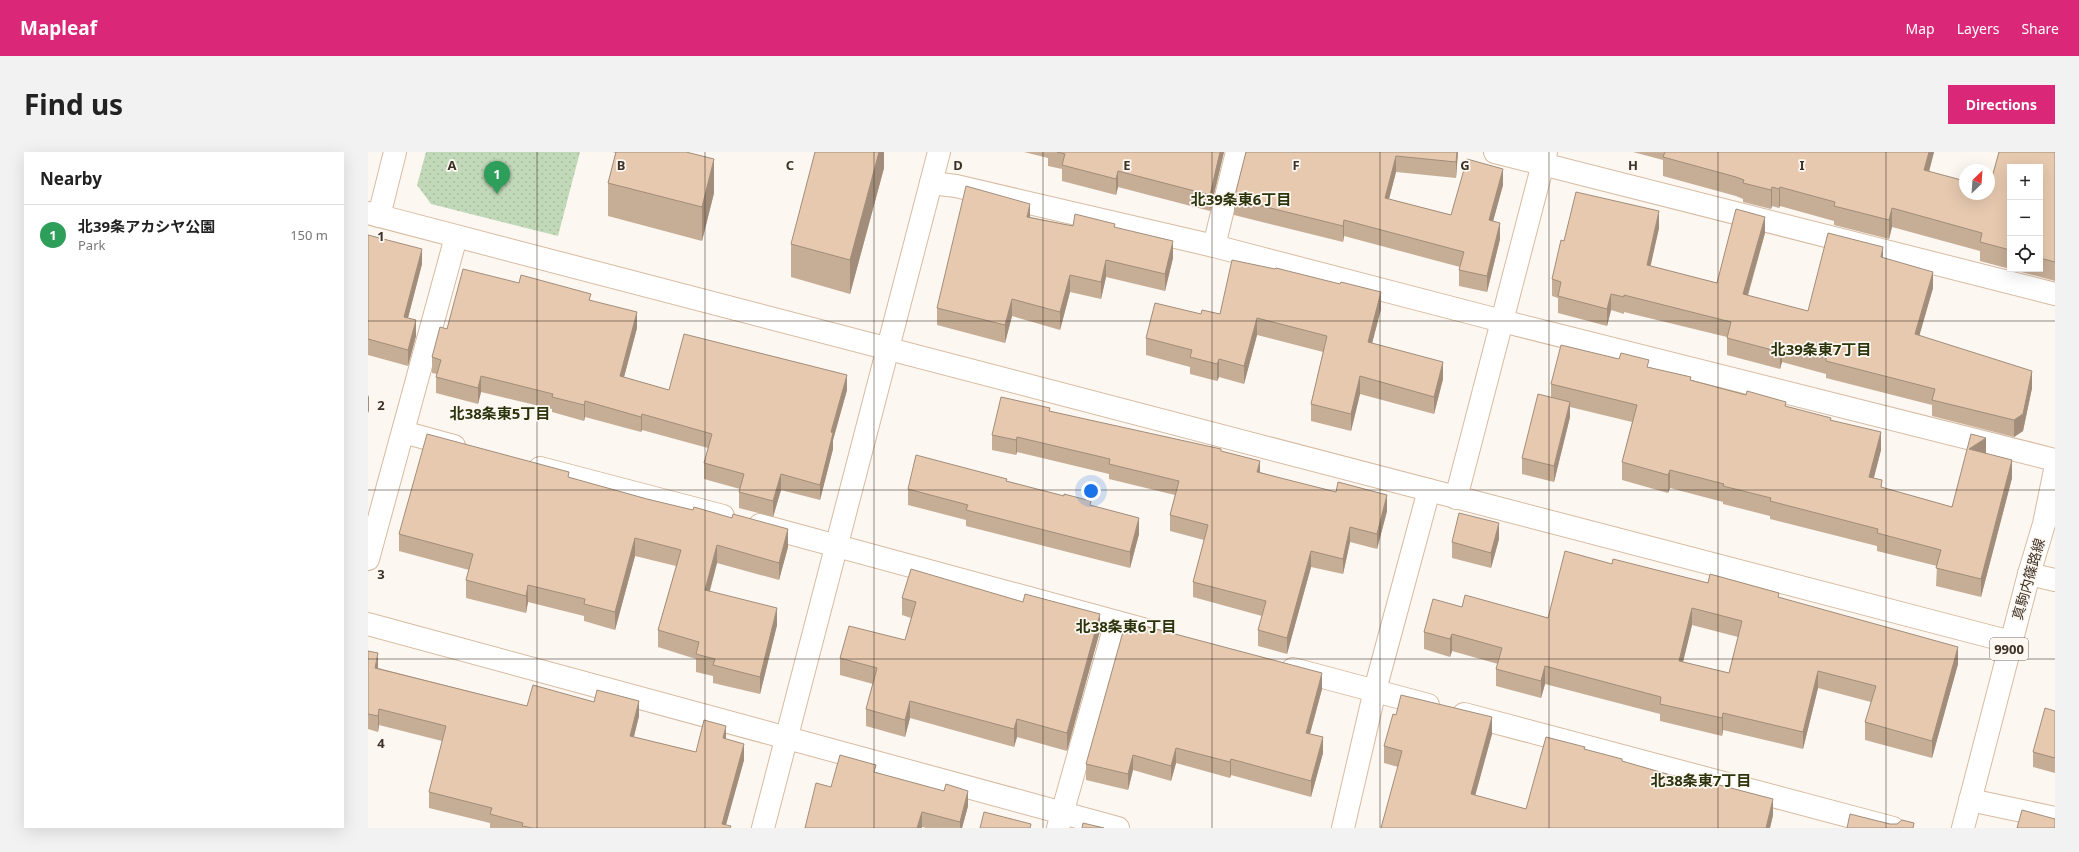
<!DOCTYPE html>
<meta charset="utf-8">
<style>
body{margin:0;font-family:"Noto Sans","Noto Sans JP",sans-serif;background:#f2f2f2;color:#222}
.controls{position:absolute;right:12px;top:12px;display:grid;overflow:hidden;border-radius:0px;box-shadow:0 4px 16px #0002}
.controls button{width:36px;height:36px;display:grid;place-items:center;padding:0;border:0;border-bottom:1px solid #e0e0e0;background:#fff;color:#222;font:20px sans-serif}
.compass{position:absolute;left:1591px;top:12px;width:36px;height:36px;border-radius:50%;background:#fff;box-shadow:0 4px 16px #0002;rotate:25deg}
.you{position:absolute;left:723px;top:339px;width:14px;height:14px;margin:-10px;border:3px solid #fff;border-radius:50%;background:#1a73e8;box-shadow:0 0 0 6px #1a73e833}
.badge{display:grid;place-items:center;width:26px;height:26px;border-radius:50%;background:#db2777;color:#fff;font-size:13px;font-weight:700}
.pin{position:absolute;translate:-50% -33px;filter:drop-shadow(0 1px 2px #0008)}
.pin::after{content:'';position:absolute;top:21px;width:14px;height:12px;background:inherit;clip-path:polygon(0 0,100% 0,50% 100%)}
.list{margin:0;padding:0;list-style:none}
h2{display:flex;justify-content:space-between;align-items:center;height:52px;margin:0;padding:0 16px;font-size:17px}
h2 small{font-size:13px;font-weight:400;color:#767676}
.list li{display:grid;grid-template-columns:26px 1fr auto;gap:12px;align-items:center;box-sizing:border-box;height:60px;padding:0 16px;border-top:1px solid #e0e0e0}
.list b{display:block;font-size:15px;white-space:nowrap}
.list p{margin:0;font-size:13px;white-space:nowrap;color:#767676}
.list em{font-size:13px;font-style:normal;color:#767676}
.icon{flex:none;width:22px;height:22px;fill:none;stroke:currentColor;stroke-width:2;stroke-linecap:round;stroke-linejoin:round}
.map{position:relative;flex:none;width:1687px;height:676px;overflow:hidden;border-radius:0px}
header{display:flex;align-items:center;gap:24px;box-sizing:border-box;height:56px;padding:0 20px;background:#db2777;color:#fff}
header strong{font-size:19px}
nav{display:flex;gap:22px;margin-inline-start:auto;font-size:14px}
.intro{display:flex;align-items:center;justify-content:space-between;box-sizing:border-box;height:96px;padding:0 24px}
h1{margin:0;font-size:28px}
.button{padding:10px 18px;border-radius:0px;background:#db2777;color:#fff;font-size:14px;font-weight:700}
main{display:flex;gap:24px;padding:0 24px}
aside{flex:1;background:#fff;border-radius:0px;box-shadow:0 4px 16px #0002}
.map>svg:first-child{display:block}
.grass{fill:url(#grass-dots)}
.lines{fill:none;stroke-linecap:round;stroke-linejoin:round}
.minor-casing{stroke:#d7bba1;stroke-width:24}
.major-casing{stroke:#d7bba1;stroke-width:24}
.minor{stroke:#fff;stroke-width:22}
.major{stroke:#fff;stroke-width:22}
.wall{fill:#c6ad96;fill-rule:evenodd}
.shaded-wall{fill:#a18d7a}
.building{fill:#e6c9af;stroke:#a18d7a;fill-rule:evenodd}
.grid{fill:none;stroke:#3d3227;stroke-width:1;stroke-opacity:0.55}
.labels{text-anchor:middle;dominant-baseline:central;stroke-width:3.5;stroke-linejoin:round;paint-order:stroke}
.shield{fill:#fdf7f1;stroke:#776d64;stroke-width:1}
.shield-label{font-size:13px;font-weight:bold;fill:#3d3227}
.street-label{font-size:14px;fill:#3d3227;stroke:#fdf7f1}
.neighbourhood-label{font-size:15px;font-weight:bold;fill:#2b340d;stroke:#fdf7f1}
.grid-label{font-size:13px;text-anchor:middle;font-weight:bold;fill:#3d3227;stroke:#fdf7f1;stroke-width:3.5;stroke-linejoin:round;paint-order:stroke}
</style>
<header>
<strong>Mapleaf</strong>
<nav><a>Map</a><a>Layers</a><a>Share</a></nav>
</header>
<div class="intro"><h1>Find us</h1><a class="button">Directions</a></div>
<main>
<aside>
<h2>Nearby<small></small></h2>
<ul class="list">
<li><span class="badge" style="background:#2e9e5b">1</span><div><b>北39条アカシヤ公園</b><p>Park</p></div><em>150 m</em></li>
</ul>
</aside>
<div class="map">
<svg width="1687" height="676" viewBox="0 0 1687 676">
<defs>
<pattern id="grass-dots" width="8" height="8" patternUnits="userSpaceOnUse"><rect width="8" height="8" fill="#c1d9b8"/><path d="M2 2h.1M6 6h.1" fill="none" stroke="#a7bb9e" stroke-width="1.8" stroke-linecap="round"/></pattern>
</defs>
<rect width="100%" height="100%" fill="#fdf7f1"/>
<polygon class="grass" points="58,0 212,0 190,84 63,52 49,33"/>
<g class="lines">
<g class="minor-casing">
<g id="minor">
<polyline points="1127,0 1687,142"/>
<polyline points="563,31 588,34 846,94 1134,169 1687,308"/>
<polyline points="0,61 1643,490"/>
<polyline points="11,64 27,0"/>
<polyline points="846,94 869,0"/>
<polyline points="35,280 86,294"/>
<polyline points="172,316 355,364"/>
<polyline points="1088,346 1178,0"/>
<polyline points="392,373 786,480"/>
<polyline points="0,407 88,85"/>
<polyline points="1661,422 1687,428"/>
<polyline points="0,472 750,676"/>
<polyline points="925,517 1060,553"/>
<polyline points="1096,562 1525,676"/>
<polyline points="1602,648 1687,666"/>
<polyline points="395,676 571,0"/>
<polyline points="690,676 748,470"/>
<polyline points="975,676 1007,538 1061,338"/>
</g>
</g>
<g class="major-casing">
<polyline id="major" points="1595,676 1661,422 1676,372 1687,318"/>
</g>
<use href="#minor" class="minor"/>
<use href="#major" class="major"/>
</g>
<g class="wall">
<polygon points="244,0 318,0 346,41 334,89 240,64 240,31 248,1"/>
<polygon points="516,0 516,16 482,142 423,125 423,92"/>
<polygon points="656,0 856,0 842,59 750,35 748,43 694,29 694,17 680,14 680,6"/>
<polygon points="878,0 1090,0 1088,26 1028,20 1021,47 1083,63 1135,33 1125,69 1132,87 1119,140 1091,134 1091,118 1092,115 976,84 975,90 866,63 866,47"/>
<path d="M1265,0h301l-5,20 36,9v13h24v-6l10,-36h56v129l-75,-20v-10l-88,-24 -3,12 -55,-14v-4l-54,-15 -1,2 -7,-2 -1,3 -28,-7v-3l-7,-3 -73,-20v-16zM1642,15h30v102h-30z"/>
<polygon points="662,65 705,74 747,75 805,106 797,139 738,125 733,147 702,140 692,178 644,164 637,191 569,173 569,156"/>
<polygon points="1291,76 1282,114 1349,131 1397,81 1380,144 1440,159 1515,106 1565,136 1551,183 1664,236 1655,279 1646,285 1564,264 1564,253 1458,226 1458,222 1414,210 1412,217 1359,203 1359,185 1256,160 1256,162 1243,158 1239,174 1190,161 1190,146 1184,144 1184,127 1196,89"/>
<polygon points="0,83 54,112 40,166 48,184 40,214 0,203"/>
<polygon points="151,131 223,148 269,176 256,225 301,238 479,238 465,288 465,297 452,348 413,338 405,365 371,356 371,340 372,337 336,327 336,311 340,296 274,278 273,280 217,265 216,269 184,260 184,257 113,240 110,252 68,241 68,225 69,222 64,221 64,205 79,177"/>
<polygon points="1013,157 1004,191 1075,227 1066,262 992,242 983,279 943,269 943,252 955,200 889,183 876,232 851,225 849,229 822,222 822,215 778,203 778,186 833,162 852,162"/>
<polygon points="1281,215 1323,228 1418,254 1463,268 1513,298 1506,326 1514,336 1584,355 1618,302 1644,326 1613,445 1568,434 1569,414 1509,399 1509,394 1402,367 1402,364 1355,352 1355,350 1302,336 1300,341 1254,328 1254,310 1264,270 1202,255 1202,265 1186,330 1154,322 1154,306 1183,245 1183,232"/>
<polygon points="682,259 853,300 892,320 1019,359 1009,397 982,390 975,422 943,415 919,502 890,494 890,478 894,464 825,445 825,430 836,388 802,379 802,363 807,343 741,327 741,322 649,300 648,303 624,298 624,283"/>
<polygon points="201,325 420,395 411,428 349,411 342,439 409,473 392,542 345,531 345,524 328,520 328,507 290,495 290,478 308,414 267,404 247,478 216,469 216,464 160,450 158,461 98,446 98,428 101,418 31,399 31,382"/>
<polygon points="639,329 723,353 771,382 762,416 598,374 598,368 540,353 540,337"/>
<polygon points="1131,387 1123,416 1084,406 1084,390"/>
<path d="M1244,412l167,33 179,67 -26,94 -67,-18v-18l6,-20 -53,-14 -15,61 -80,-19 -1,6 -62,-15v-7l-115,-30 -4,14 -45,-12v-17l2,-5 -46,-13 -2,6 -26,-8v-17l38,-25 86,11zM1324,473l46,12 -9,36 -46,-11z"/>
<polygon points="534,446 732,479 699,599 649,585 646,595 542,566 537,585 498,574 498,557 505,532 472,523 472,506 537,488 543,466 534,463"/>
<polygon points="0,499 10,516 159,554 271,564 266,585 328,600 358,587 376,608 358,673 363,676 122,676 122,671 61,656 61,640 74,589 11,573 10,580 0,577"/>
<polygon points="954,537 942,582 955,601 943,645 863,623 862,626 808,611 803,629 765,618 760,638 718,628 718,612"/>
<polygon points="1687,559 1687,621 1665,615 1665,600"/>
<polygon points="1028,563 1124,582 1107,643 1158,657 1217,597 1405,663 1402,676 1013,676 1030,615 1016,611 1016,594"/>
<polygon points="508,620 600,654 594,676 558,676 554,675 554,676 437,676 463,635"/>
</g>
<g class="shaded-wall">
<polygon points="511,0 516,0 516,16 482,142 482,108"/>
<polygon points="852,0 856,0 842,59 842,43"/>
<polygon points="1089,0 1090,0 1088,26 1088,10"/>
<polygon points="1561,0 1566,0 1556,38 1556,18"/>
<polygon points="1028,4 1028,20 1017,62 1017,46"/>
<polygon points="346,7 346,41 334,89 334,55"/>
<polygon points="1135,17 1135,33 1121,84 1121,68"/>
<polygon points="750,19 750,35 748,43 748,27"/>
<polygon points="1404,35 1404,54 1403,57 1403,38"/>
<polygon points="1412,35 1412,54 1411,56 1411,37"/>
<polygon points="662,52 662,70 659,65"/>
<polygon points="1524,56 1524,75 1521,87 1521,68"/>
<polygon points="1291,59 1291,76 1279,130 1279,113"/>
<polygon points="1397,65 1397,81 1375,159 1375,142"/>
<polygon points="976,68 976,84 975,90 975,74"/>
<polygon points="1132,71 1132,87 1119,140 1119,124"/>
<polygon points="805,89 805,106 797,139 797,122"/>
<polygon points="1515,95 1515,111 1513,105"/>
<polygon points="54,97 54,112 36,181 36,165"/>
<polygon points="738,108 738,125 733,147 733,130"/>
<polygon points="1565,120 1565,136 1547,199 1547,182"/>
<polygon points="702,123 702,140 692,178 692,160"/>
<polygon points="1013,140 1013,157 1000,207 1000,190"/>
<polygon points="1243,142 1243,158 1239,174 1239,157"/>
<polygon points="644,147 644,164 637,191 637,173"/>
<polygon points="269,160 269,176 252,240 252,224"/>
<polygon points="889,166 889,183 876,232 876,214"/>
<polygon points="48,168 48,184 40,214 40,198"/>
<polygon points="1414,193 1414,210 1412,217 1412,200"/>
<polygon points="851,207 851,225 849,229 849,212"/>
<polygon points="1075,210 1075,227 1066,262 1066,245"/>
<polygon points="1664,219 1664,236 1655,279 1646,285 1646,268"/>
<polygon points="479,223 479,238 465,288 465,297 452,348 452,333 463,280"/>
<polygon points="113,224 113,240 110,252 110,236"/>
<polygon points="992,224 992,242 983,279 983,262"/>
<polygon points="1,243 1,259 0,261 0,245"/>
<polygon points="217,249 217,265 216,269 216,253"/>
<polygon points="1202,250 1202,265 1186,330 1186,314"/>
<polygon points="274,262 274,278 273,280 273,265"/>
<polygon points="1513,280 1513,298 1501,343 1501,325"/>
<polygon points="649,285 649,300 648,303 648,288"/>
<polygon points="1618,286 1618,304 1601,297"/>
<polygon points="1644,308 1644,326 1613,445 1613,427"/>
<polygon points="892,309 892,325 889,320"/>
<polygon points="1302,318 1302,336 1300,341 1300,323"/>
<polygon points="413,322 413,338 405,365 405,349"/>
<polygon points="1019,343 1019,359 1009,397 1009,382"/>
<polygon points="771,366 771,382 762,416 762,400"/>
<polygon points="1131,371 1131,387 1123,416 1123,401"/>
<polygon points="982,375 982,390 975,422 975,407"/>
<polygon points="420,377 420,395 411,428 411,411"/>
<polygon points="267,386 267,404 247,478 247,460"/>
<polygon points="349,393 349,411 337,455 337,438"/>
<polygon points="943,399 943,415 919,502 919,486"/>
<polygon points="160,433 160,450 158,461 158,444"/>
<polygon points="409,456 409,473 392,542 392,525"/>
<polygon points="1324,456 1324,473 1311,526 1311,509"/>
<polygon points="732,462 732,479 699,599 699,581"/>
<polygon points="1084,482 1084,499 1082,505 1082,487"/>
<polygon points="1590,495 1590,512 1564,606 1564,589"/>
<polygon points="10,501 10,517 7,516"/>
<polygon points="1177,514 1177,532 1173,546 1173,529"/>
<polygon points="1450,519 1450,536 1435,597 1435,580"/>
<polygon points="954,521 954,537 938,596 938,581"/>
<polygon points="271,549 271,564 262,599 262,584"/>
<polygon points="542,549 542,566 537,585 537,568"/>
<polygon points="11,557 11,573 10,580 10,564"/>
<polygon points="1355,561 1355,578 1354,584 1354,566"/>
<polygon points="1124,565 1124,582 1103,659 1103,642"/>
<polygon points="649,567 649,585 646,595 646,577"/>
<polygon points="358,574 358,590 355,586"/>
<polygon points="955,585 955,601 943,645 943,629"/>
<polygon points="376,592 376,608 357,676 354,672"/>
<polygon points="808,596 808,611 803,629 803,614"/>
<polygon points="765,603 765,618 760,638 760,622"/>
<polygon points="863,607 863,623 862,626 862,610"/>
<polygon points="600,639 600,654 594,676 592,676 592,670"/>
<polygon points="1405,647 1405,663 1402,676 1398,676"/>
<polygon points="554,660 554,676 549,676"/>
</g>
<g class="building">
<polygon points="248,0 318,0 346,7 334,55 240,31"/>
<polygon points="447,0 511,0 482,108 423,92"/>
<polygon points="689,0 852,0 842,43 750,19 748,27 694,13 697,2"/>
<polygon points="878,0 1089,0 1088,10 1028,4 1017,46 1083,63 1099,7 1135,17 1121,68 1132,71 1119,124 1091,118 1096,100 976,68 975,74 866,47"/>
<polygon points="1297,0 1561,0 1556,18 1597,29 1597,42 1621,42 1621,36 1631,0 1687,0 1687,110 1672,106 1672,15 1642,15 1642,98 1612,90 1614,81 1524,56 1521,68 1466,54 1467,50 1412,35 1411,37 1404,35 1403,38 1375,31 1376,28 1368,25 1295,5"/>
<polygon points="598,34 662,52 659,65 705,74 707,62 747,72 746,75 805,89 797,122 738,108 733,130 702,123 692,160 644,147 637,173 569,156"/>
<polygon points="1208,40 1291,59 1279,113 1349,131 1368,57 1397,65 1375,142 1440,159 1460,81 1515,95 1513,105 1565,120 1547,182 1664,219 1655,262 1646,268 1564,248 1567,237 1458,209 1458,206 1414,193 1412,200 1359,186 1363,170 1256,143 1256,145 1243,142 1239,157 1190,144 1193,130 1184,127 1193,88 1196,89"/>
<polygon points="0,83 54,97 36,165 48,168 40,198 0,187"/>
<polygon points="864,108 907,117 908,116 972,132 973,130 1013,140 1000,190 1075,210 1066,245 992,224 983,262 943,252 959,184 889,166 876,214 851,207 849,212 822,205 824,198 778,186 787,151 833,162 834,158 852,162"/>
<polygon points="95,117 151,131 153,123 223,142 221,148 269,160 252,224 301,238 316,182 479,223 463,280 465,281 452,333 413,322 405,349 371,340 376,322 336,311 344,282 274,262 273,265 217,249 216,253 184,245 185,242 113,224 110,236 68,225 73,208 64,205 72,175 79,177"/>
<polygon points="1193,193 1251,207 1253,201 1281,208 1279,215 1323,225 1322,228 1378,243 1379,239 1418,250 1417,254 1463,266 1462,268 1513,280 1501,325 1514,328 1513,335 1584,355 1603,282 1618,286 1601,297 1644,308 1613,427 1568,416 1573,398 1509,381 1510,377 1402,349 1403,346 1355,334 1356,332 1302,318 1300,323 1254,310 1269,253 1183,232"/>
<polygon points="1170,242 1202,250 1186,314 1154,306"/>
<polygon points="633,245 682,256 681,259 853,297 853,299 892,309 889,320 968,340 970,330 1019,343 1009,382 982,375 975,407 943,399 919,486 890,478 898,449 825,430 840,373 802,363 811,329 741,312 742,307 649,285 648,288 624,283"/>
<polygon points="59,282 201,320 200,325 279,347 325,358 326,355 364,366 365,362 420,377 411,411 349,393 337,438 409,456 392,525 345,513 347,507 328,502 331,490 290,478 313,398 267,386 247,460 216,452 217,447 160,433 158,444 98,428 105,402 31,382"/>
<polygon points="548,303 639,327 638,329 696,344 696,342 723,349 722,353 771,366 762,400 598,358 600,353 540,337"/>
<polygon points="1091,361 1131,371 1123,401 1084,390"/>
<path d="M1197,399l47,13 1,-5 95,24 2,-9 69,19 -1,4 180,50 -26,94 -67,-19 11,-36 -58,-15 -15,61 -80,-19 -1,5 -62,-14 1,-7 -116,-31 -4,15 -45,-12 6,-21 -50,-14 -2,5 -26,-7 9,-33 29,8 3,-12 83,23zM1324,456l50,13 -13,52 -50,-12z"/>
<polygon points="543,417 655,450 657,442 732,462 699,581 649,567 646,577 542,549 537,568 498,557 509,516 472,506 481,474 537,488 548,450 534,446"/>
<polygon points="758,469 954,521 938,581 955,585 943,629 863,607 862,610 808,596 803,614 765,603 760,622 718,612"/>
<polygon points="0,499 10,501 7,516 159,554 165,533 226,550 229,538 271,549 262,584 328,600 336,568 358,574 355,586 376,592 354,672 363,674 362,676 165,676 154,674 155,671 122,662 124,656 61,640 78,574 11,557 10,564 0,562"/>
<polygon points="1033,543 1124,565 1103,642 1158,657 1178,585 1217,595 1216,597 1254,607 1254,609 1299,622 1335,631 1336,629 1405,647 1398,676 1013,676 1034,599 1016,594 1025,562 1028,563"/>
<polygon points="1677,556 1687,559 1687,606 1665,600"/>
<polygon points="472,603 508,613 506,620 576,639 578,632 600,639 592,670 554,660 549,676 437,676 448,631 463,635"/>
<polygon points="1654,658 1687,667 1687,676 1649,676"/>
<polygon points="616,660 663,672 662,676 612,676"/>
<polygon points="1482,662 1522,672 1529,672 1534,668 1546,671 1545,676 1479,676"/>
<polygon points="715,671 736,676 714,676"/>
</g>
<path class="grid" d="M169,0v676M337,0v676M506,0v676M675,0v676M844,0v676M1012,0v676M1181,0v676M1350,0v676M1518,0v676M0,169h1687M0,338h1687M0,507h1687"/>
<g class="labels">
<rect class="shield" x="1622" y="486" width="38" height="22" rx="3"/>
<g class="shield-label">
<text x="1641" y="497">9900</text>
</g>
<g class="street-label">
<text transform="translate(1660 427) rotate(-74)">真駒内篠路線</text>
</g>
<g class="neighbourhood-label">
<text x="873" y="47">北39条東6丁目</text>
<text x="1453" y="197">北39条東7丁目</text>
<text x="132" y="261">北38条東5丁目</text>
<text x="758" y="474">北38条東6丁目</text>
<text x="1333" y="628">北38条東7丁目</text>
</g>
</g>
<g class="grid-label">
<text x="84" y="18">A</text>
<text x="253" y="18">B</text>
<text x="422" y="18">C</text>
<text x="590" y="18">D</text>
<text x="759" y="18">E</text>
<text x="928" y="18">F</text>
<text x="1097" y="18">G</text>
<text x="1265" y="18">H</text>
<text x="1434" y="18">I</text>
<text x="13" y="89">1</text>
<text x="13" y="258">2</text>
<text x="13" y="427">3</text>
<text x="13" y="596">4</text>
</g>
</svg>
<div class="controls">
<button>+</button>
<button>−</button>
<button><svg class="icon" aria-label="locate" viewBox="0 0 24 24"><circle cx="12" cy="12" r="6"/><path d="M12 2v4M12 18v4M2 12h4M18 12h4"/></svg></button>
</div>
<svg class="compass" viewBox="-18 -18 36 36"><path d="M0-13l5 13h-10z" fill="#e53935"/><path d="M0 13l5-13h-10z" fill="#767676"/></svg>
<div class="you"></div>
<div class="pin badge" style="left:129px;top:42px;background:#2e9e5b">1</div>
</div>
</main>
